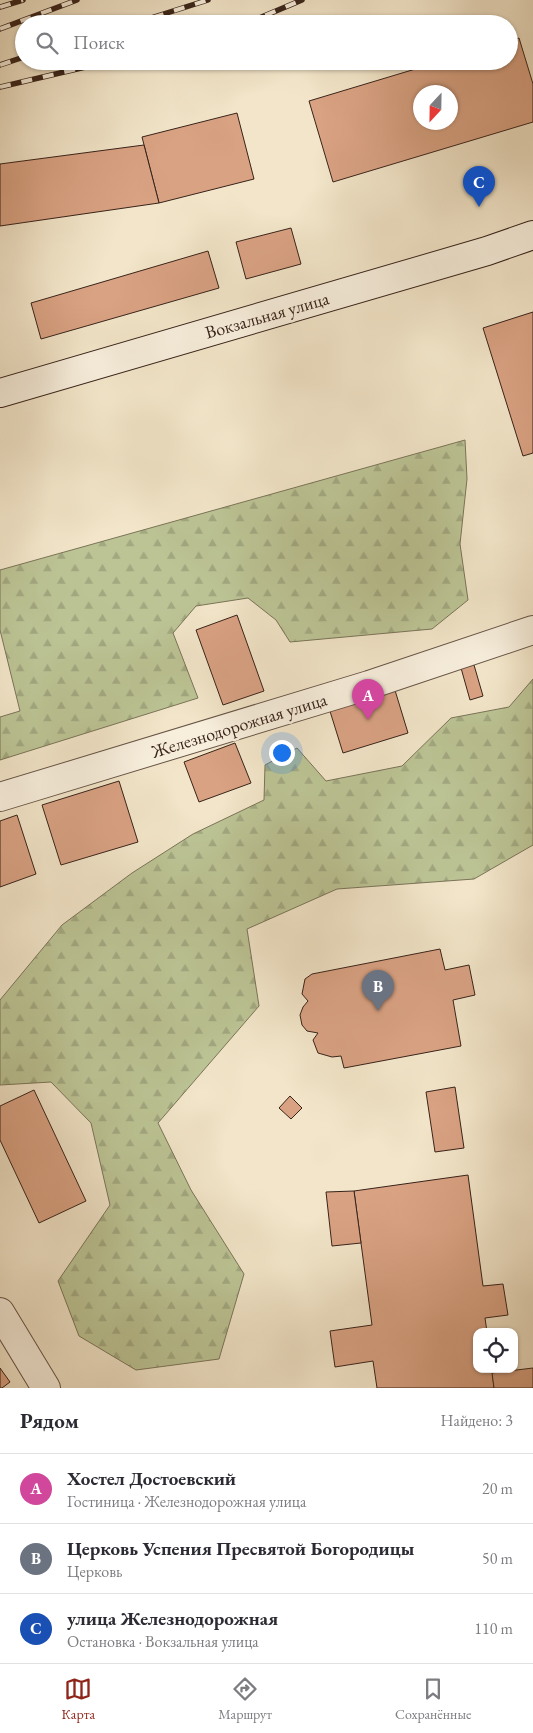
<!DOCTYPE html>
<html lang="ru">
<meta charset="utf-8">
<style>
body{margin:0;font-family:"EB Garamond",serif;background:#f2f2f3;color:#2b2b33}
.controls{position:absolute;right:15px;bottom:15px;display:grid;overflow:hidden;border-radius:10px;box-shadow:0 1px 4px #0004}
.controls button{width:45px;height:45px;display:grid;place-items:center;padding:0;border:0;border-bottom:1px solid #e1e1e2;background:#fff;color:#2b2b33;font:25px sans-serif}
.compass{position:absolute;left:413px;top:85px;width:45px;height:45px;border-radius:50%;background:#fff;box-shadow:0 1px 4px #0004;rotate:202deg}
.you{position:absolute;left:281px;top:752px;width:18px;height:18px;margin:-12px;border:4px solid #fff;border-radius:50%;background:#1a73e8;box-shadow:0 0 0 8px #1a73e833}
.badge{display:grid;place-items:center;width:32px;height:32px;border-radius:50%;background:#8f2418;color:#fff;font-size:16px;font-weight:700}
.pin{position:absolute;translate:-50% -41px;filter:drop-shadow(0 1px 2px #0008)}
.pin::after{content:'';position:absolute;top:26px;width:18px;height:15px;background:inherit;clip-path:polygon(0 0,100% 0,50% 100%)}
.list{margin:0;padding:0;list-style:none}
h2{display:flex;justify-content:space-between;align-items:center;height:65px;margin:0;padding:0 20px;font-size:21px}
h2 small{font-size:16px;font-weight:400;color:#7c7c81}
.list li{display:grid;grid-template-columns:32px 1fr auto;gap:15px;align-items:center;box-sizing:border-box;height:70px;padding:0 20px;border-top:1px solid #e1e1e2}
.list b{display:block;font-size:19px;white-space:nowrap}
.list p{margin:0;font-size:16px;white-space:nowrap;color:#7c7c81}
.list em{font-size:16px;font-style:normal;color:#7c7c81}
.icon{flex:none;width:28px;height:28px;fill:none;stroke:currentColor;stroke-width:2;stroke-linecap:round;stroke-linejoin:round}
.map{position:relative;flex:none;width:533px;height:1388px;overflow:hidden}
.search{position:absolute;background:#fff;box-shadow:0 1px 4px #0004;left:15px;right:15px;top:15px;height:55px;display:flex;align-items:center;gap:12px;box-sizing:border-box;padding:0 18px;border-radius:28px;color:#7c7c81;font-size:19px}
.sheet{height:275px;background:#fff}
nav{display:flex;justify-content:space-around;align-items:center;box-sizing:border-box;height:70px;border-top:1px solid #e1e1e2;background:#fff;font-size:14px;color:#7c7c81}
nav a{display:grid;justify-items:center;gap:2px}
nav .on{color:#8f2418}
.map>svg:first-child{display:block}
.forest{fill:url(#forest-firs);stroke:#7a7458}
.building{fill:#d9a283;stroke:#38231a;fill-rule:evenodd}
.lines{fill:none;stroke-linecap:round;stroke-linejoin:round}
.street-casing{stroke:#665446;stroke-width:30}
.secondary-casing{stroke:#38231a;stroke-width:30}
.street{stroke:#f7eedc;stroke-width:28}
.secondary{stroke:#f7eedc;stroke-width:28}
.rail-casing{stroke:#38231a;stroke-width:5.5}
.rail{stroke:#f7eedc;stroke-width:4;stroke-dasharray:11;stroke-linecap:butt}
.labels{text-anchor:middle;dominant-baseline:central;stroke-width:5;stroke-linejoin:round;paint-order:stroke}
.street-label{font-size:18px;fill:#38231a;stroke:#f7eedc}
</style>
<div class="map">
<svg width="533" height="1388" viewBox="0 0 533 1388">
<defs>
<pattern id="forest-firs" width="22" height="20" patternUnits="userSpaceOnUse" patternTransform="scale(1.25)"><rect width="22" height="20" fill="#bcc495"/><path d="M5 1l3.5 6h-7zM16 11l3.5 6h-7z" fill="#a2a880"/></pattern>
</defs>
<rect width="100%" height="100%" fill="#f2e5c9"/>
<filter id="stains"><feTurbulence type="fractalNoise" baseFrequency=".004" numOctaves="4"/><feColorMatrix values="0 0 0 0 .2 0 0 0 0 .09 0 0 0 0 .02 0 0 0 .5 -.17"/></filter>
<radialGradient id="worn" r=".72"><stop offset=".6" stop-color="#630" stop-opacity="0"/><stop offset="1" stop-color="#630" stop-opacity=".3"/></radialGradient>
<g class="forest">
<polygon points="465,440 467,479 460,544 468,600 432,629 290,642 276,620 248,598 196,606 173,633 198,698 0,760 0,717 20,711 0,630 0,570"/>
<polygon points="533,679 533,845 474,879 337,889 247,929 259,1006 158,1123 191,1190 244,1274 219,1359 136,1370 79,1336 58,1281 110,1205 91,1123 51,1082 0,1085 0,1000 62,925 132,873 193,834 264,800 265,765 297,748 326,781 402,766 451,718 509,707"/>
</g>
<g class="building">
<path d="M519,38l14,46v38l-200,60 -24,-81 133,-40h67v-20zM420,92h30v30h-30z"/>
<polygon points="237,113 254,179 159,203 142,137"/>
<polygon points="144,145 159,203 0,226 0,164"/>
<polygon points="291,228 301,264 246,279 236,242"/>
<polygon points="208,251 219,288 41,339 31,303"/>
<polygon points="533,312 533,453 523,456 483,328"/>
<polygon points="237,615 264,691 223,705 196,630"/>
<polygon points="474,665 483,696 470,700 461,668"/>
<polygon points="394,687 408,733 343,753 329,708"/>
<polygon points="235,743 251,783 199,802 184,762"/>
<polygon points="119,781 138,842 61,865 42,805"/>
<polygon points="17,815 36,874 0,887 0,821"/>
<polygon points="440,949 445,970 469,965 475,995 453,1000 461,1046 344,1068 341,1056 332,1057 318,1053 313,1040 318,1033 307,1031 302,1025 300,1015 303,1007 308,1001 302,994 305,979 312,974"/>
<polygon points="455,1087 464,1148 435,1152 426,1092"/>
<polygon points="34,1090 86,1201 39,1223 0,1140 0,1106"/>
<polygon points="290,1096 302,1108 291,1119 279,1108"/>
<polygon points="468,1175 483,1286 503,1284 508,1315 485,1318 487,1332 477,1332 477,1369 492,1369 494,1388 377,1388 373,1361 335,1367 330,1331 372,1325 354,1191"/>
<polygon points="354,1191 361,1243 332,1246 326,1192"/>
<polygon points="0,1368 10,1382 2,1388 0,1388"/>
<polygon points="533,1368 533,1388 494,1388 492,1373"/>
</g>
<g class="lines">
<g class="street-casing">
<g id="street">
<polyline points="0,797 369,685 533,630"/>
<polyline points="0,1312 46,1388"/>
</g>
</g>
<g class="secondary-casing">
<polyline id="secondary" points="0,393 487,251 533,235"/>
</g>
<use href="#street" class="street"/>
<use href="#secondary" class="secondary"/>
<g class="rail-casing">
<g id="rail">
<polyline points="0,7 23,0"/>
<polyline points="132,24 208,0"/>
<polyline points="245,24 302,0"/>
<polyline points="0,29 77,0"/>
<polyline points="0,65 24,57"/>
<polyline points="0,87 111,61"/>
</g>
</g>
<use href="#rail" class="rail"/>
</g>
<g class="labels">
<g class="street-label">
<text transform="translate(267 315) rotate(-16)">Вокзальная улица</text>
<text transform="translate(239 725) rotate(-17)">Железнодорожная улица</text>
</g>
</g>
<rect width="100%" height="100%" filter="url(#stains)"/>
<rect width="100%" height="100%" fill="url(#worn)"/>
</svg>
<div class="controls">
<button><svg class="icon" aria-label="locate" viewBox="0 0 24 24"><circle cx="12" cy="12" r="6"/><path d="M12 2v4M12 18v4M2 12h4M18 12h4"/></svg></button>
</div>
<svg class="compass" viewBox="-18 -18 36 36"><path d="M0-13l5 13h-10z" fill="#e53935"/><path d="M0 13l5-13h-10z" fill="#7c7c81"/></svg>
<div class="you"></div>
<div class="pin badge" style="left:368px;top:720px;background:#d1479c">A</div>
<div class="pin badge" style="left:378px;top:1011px;background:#6b7280">B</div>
<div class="pin badge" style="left:479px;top:207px;background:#1a4fb4">C</div>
<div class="search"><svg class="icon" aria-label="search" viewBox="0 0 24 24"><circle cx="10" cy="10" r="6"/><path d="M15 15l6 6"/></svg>Поиск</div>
</div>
<section class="sheet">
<h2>Рядом<small>Найдено: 3</small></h2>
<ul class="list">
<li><span class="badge" style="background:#d1479c">A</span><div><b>Хостел Достоевский</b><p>Гостиница · Железнодорожная улица</p></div><em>20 m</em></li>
<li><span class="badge" style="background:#6b7280">B</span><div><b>Церковь Успения Пресвятой Богородицы</b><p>Церковь</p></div><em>50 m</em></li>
<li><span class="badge" style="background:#1a4fb4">C</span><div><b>улица Железнодорожная</b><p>Остановка · Вокзальная улица</p></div><em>110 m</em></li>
</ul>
</section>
<nav>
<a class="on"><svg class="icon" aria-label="map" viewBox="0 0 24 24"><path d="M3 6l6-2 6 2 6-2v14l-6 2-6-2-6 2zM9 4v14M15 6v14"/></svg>Карта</a>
<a><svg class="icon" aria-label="directions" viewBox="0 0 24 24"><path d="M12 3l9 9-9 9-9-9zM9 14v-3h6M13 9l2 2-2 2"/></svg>Маршрут</a>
<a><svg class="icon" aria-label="saved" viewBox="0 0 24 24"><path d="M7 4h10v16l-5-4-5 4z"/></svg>Сохранённые</a>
</nav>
